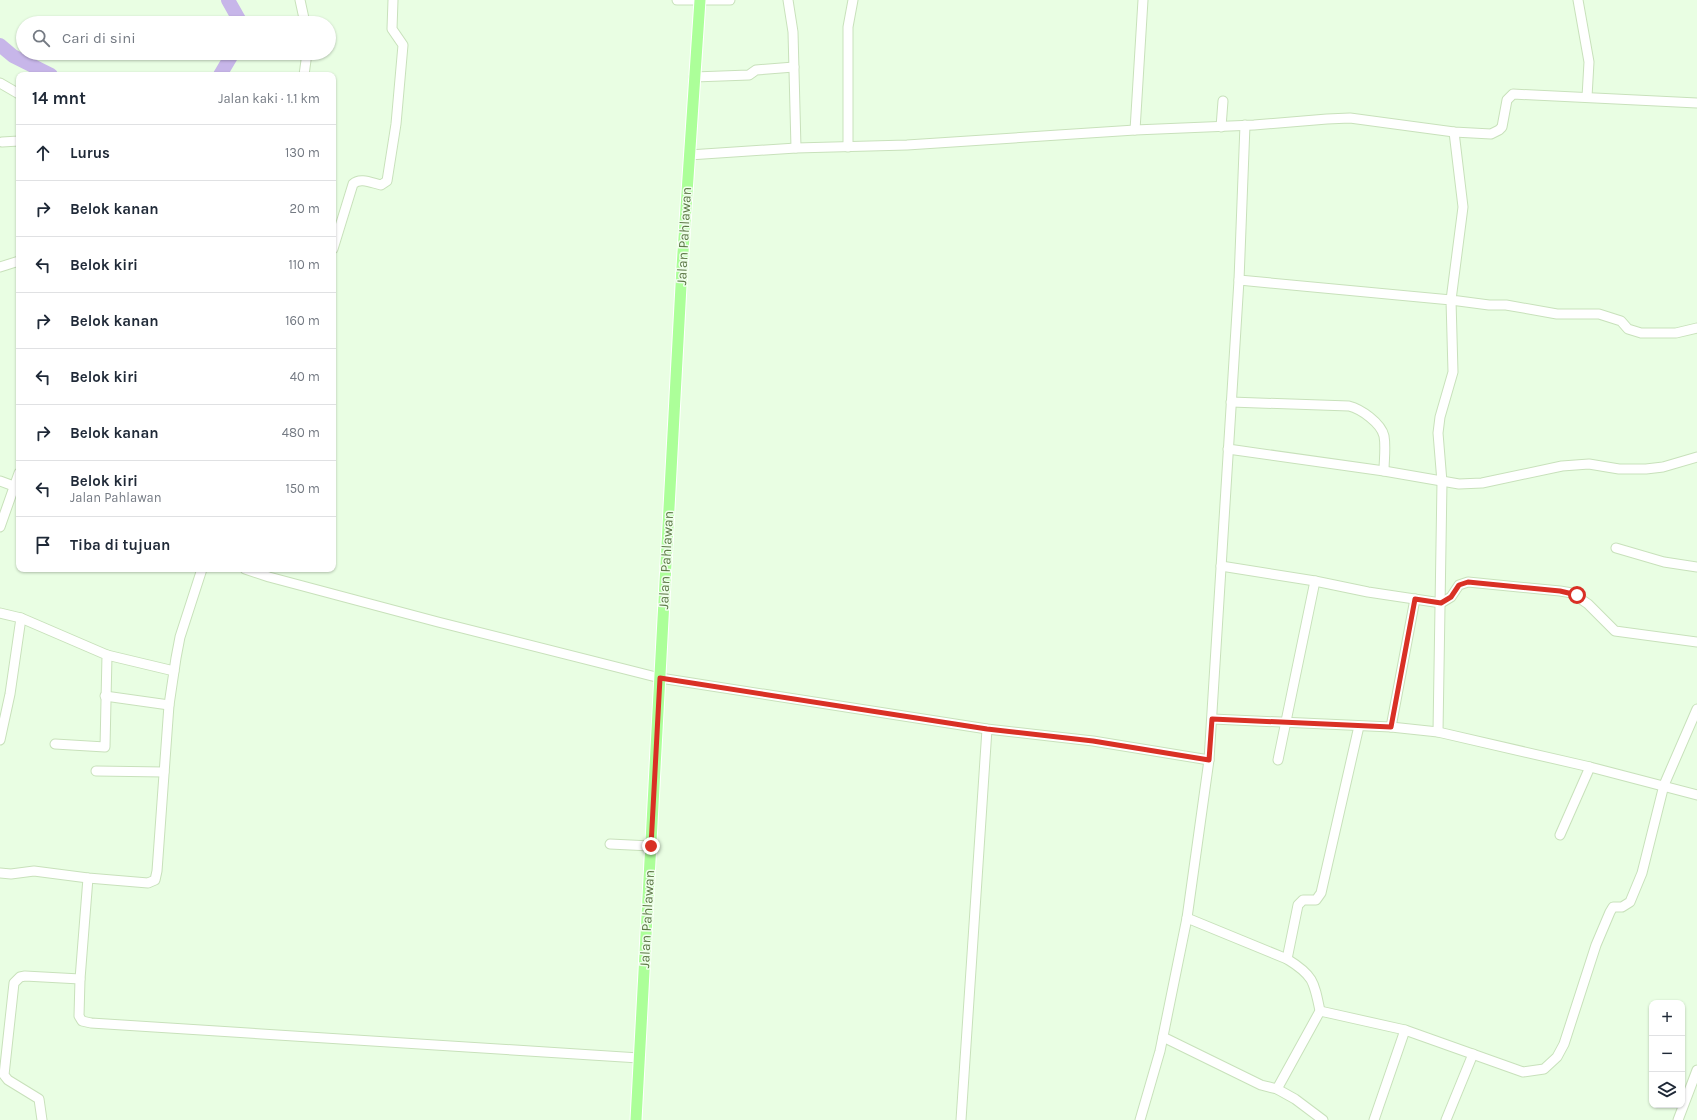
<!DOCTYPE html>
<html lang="id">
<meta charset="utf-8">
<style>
body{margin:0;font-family:Karla,sans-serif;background:#f6f6f7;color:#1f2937}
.controls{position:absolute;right:12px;bottom:12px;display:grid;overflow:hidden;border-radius:8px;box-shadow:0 1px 3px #0004}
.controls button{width:36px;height:36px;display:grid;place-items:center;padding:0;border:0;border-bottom:1px solid #e0e1e3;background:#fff;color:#1f2937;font:20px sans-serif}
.stop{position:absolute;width:12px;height:12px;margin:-9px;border:3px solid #d93025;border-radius:50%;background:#fff}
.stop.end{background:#d93025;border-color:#fff;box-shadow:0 1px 4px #0008}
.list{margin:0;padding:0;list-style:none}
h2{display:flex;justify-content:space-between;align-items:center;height:52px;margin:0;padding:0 16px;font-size:17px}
h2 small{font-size:13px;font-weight:400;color:#747a83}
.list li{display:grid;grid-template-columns:26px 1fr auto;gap:12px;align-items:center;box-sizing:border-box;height:56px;padding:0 16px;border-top:1px solid #e0e1e3}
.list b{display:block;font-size:15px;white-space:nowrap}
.list p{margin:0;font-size:13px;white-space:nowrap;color:#747a83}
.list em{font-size:13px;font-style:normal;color:#747a83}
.icon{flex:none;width:22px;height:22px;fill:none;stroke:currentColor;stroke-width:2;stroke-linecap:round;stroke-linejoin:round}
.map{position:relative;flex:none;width:1697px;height:1120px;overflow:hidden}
.search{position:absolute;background:#fff;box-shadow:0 1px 3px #0004;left:16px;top:16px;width:320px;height:44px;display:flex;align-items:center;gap:10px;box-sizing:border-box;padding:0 14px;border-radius:22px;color:#747a83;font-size:15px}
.panel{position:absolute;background:#fff;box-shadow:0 1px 3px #0004;left:16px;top:72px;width:320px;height:500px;border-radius:8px}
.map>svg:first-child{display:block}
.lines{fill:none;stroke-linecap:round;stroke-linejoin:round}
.river{stroke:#c7b6e9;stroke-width:14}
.minor-casing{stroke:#c8e1bb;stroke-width:11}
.major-casing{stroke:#fff;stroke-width:13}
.minor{stroke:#fff;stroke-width:9}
.major{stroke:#acff99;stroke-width:11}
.route{stroke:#d93025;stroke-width:5}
.labels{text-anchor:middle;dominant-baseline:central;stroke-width:3;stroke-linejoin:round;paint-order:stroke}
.street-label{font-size:14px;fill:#5d7947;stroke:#efffeb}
</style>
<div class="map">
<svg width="1697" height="1120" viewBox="0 0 1697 1120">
<rect width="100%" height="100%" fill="#e9fee3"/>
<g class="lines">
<g class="river">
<polyline points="228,0 241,23"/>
<polyline points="0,45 13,56 51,75"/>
<polyline points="220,75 233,53"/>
</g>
<g class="minor-casing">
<g id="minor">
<polyline points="300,0 305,23"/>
<polyline points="677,0 730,0"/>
<polyline points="788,0 793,32 796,148"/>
<polyline points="1578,0 1589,62 1587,97"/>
<polyline points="304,75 307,53"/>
<polyline points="694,77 749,75 756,70 794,67"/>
<polyline points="0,83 19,94"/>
<polyline points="1221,127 1223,101"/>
<polyline points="1135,130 1143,0"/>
<polyline points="1454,132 1463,207 1451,300 1489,305 1506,305 1557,314 1599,314 1621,321 1628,329 1641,333 1676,333 1697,328"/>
<polyline points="2,142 19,141"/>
<polyline points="848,147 848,27 853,0"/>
<polyline points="689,155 796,148 907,145 1135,130 1254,125 1327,119 1350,118 1454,132 1491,134 1499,130 1502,127 1507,100 1513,94 1697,103"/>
<path d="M333,249l20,-65c7,-7 19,-1 28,1l6,-4 9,-57 7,-79 -11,-16 1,-29"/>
<polyline points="0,267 19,261"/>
<polyline points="1239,280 1451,300 1453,372 1440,417 1438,433 1442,482 1438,732"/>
<path d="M1231,402l118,4c12,3 32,17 35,30 2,11 0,24 0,35"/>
<polyline points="1228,449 1384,471 1459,484 1482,483 1562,466 1589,464 1619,469 1646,469 1663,467 1697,457"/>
<polyline points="0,481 19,488"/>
<polyline points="0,527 19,473"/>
<polyline points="1616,548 1664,562 1697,567"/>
<polyline points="1221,566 1315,581"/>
<polyline points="245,569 269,577 438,622 660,678 987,729 1093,741 1209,760"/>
<polyline points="0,613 21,618 107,655 105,747 55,744"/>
<polyline points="107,655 174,671"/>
<polyline points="105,696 169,705"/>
<polyline points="1213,719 1391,727 1438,732 1590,767 1697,795"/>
<polyline points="1391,727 1415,599"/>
<polyline points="0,740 10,694 21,618"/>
<polyline points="1278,760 1315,581 1368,592 1441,603 1451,597 1459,585 1468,582 1560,591 1572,593 1588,604 1615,631 1697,642"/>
<polyline points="96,771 164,772"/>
<polyline points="1560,835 1590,767"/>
<polyline points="610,844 651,846"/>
<polyline points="0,873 11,874 34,871 88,878 148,883 155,880 157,871 169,705 176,658 180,637 202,569"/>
<polyline points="88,878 80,979 79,1016 82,1021 91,1023 639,1058"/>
<polyline points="1187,918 1287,959 1298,905 1303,900 1316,900 1321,893 1359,726"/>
<polyline points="1320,1011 1405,1030 1374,1120"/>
<polyline points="1405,1030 1523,1072 1544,1069 1557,1057 1564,1044 1596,945 1610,912 1613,907 1622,907 1630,902 1642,873 1664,785 1697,709"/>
<path d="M1163,1037l98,48 16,4 43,-78c-6,-30 -7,-36 -33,-52"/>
<polyline points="1277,1089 1295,1099 1323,1120"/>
<polyline points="42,1120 39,1099 8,1080 4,1075 14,983 20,977 25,976 80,979"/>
<polyline points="961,1120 987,729"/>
<polyline points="1140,1120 1160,1051 1187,918 1209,760 1239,280 1245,125"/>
<polyline points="1446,1120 1473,1054"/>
<polyline points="1678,1120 1697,1070"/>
</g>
</g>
<g class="major-casing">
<polyline id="major" points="636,1120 682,267 700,0"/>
</g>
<use href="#minor" class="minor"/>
<use href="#major" class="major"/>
</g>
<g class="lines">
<polyline class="route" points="651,846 660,678 987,729 1093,741 1209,760 1212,719 1391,727 1415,599 1441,603 1451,597 1459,585 1468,582 1560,591 1577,595"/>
</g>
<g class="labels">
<g class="street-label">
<text transform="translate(684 236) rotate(-87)">Jalan Pahlawan</text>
<text transform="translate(666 560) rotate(-87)">Jalan Pahlawan</text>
<text transform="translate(647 919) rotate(-87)">Jalan Pahlawan</text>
</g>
</g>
</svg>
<div class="controls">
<button>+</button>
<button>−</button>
<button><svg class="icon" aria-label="layers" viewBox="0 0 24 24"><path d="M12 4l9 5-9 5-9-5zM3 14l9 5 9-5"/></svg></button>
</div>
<div class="stop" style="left:1577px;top:595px"></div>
<div class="stop end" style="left:651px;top:846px"></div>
<div class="search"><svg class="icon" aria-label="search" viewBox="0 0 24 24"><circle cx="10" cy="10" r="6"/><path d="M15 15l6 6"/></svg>Cari di sini</div>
<section class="panel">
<h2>14 mnt<small>Jalan kaki · 1.1 km</small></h2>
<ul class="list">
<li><svg class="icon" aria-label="ahead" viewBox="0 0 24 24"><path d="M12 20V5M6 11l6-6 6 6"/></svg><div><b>Lurus</b></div><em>130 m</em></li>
<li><svg class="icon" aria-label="right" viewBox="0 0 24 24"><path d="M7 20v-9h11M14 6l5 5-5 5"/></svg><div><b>Belok kanan</b></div><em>20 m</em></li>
<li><svg class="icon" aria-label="left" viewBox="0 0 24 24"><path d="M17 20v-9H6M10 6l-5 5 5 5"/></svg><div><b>Belok kiri</b></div><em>110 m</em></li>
<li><svg class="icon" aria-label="right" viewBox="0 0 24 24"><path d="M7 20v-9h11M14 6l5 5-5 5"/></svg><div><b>Belok kanan</b></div><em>160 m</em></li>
<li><svg class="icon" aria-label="left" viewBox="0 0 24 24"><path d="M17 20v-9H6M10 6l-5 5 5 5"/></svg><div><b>Belok kiri</b></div><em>40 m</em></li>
<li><svg class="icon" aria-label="right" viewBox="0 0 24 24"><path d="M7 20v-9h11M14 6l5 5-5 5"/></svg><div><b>Belok kanan</b></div><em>480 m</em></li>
<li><svg class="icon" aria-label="left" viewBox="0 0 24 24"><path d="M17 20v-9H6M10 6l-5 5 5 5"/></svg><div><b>Belok kiri</b><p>Jalan Pahlawan</p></div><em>150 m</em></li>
<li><svg class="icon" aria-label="arrive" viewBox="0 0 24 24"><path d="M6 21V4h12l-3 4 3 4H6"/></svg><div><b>Tiba di tujuan</b></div></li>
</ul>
</section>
</div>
